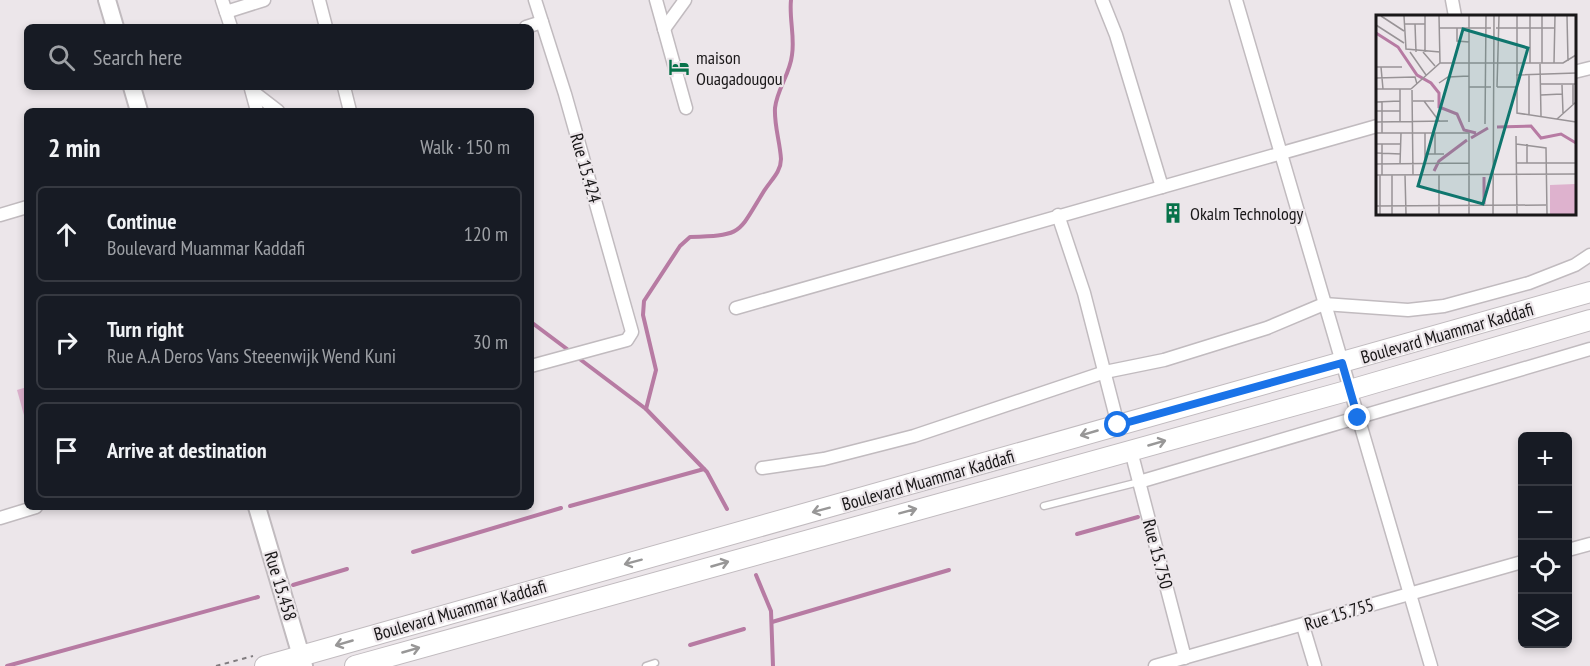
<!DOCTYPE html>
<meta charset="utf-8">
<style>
body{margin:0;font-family:"PT Sans Narrow",sans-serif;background:#20242c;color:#f1f3f6}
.controls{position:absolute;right:18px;bottom:18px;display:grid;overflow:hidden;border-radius:9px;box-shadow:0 3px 9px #0003}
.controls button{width:54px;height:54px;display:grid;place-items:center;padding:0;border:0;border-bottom:2px solid #363941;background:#171b24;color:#f1f3f6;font:30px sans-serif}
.stop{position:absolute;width:18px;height:18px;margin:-14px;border:4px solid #1a73e8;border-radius:50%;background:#fff}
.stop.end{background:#1a73e8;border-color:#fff;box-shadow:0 2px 6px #0008}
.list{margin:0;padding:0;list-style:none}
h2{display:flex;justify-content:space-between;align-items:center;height:78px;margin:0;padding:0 24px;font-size:26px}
h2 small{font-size:20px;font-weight:400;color:#9ea1a6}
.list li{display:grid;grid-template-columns:39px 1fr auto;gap:18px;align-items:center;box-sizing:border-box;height:96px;margin:0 12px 12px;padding:0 12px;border:2px solid #363941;border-radius:9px}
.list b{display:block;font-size:22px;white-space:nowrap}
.list p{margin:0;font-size:20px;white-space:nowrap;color:#9ea1a6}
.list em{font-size:20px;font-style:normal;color:#9ea1a6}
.icon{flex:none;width:33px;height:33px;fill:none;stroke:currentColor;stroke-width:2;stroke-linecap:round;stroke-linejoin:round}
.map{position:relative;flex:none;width:1590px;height:666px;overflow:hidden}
.search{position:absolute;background:#171b24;box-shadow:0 3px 9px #0003;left:24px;top:24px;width:510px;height:66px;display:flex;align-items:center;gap:15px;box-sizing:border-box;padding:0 21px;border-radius:9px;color:#9ea1a6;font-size:22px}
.panel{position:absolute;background:#171b24;box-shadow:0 3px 9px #0003;left:24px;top:108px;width:510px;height:402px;border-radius:9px}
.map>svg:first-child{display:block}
.green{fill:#deb2ce}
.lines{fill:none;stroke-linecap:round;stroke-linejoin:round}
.stream{stroke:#b77ba3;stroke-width:4}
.service-casing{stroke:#c1bbbf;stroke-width:9}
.minor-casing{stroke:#c1bbbf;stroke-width:15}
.secondary-casing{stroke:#c1bbbf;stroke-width:20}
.primary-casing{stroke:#c1bbbf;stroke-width:22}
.path{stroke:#807c7f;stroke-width:2;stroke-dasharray:4.5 4.5;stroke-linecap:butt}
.service{stroke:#fff;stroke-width:6}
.minor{stroke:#fff;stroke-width:12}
.secondary{stroke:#fff;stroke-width:16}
.primary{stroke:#fff;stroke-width:20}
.oneway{stroke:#989797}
.route{stroke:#1a73e8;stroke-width:8}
.labels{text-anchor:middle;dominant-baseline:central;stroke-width:4.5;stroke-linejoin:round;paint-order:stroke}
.poi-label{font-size:18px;fill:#191718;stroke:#ece6ea;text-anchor:start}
.street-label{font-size:18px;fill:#191718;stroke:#ece6ea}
.inset-river{fill:none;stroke:#b77ba3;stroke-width:3}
.inset-road{fill:none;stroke:#989396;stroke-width:1.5}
.view{fill:#0f766e;fill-opacity:0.15;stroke:#0f766e;stroke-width:3}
.inset-edge{fill:none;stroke:#191718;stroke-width:3}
</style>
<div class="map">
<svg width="1590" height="666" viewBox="0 0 1590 666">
<rect width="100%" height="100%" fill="#ece6ea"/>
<polygon class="green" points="27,387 27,426 17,390"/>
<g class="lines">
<g class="stream">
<polyline points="168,110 171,111"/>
<polyline points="531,322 571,352"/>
<polyline points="577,357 646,409 707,472 727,509"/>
<path d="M646,409l10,-39 -13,-55 1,-14 36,-55 10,-9c53,-2 47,-2 74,-46 7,-11 17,-19 17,-32 -1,-17 -7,-34 -6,-51 2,-19 15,-34 17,-53 3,-18 -3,-37 -1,-55"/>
<polyline points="570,506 704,469"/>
<polyline points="1077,534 1138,517"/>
<polyline points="413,552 561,508"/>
<polyline points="756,575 771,611 773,666"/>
<polyline points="293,585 347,569"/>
<polyline points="772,622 949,570"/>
<polyline points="690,645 744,629"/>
<polyline points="7,666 258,597"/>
</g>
<g class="service-casing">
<g id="service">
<polyline points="1044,506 1139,482"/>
<polyline points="646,666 655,663"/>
</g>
</g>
<g class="minor-casing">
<g id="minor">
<polyline points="222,0 231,27"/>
<polyline points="319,0 326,27"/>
<polyline points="656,0 686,108"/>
<polyline points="1102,0 1116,35 1162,187"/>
<polyline points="1236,0 1431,666"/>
<polyline points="1452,0 1455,16"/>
<polyline points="226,12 264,0"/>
<polyline points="526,27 542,22"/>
<polyline points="664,29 685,0"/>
<polyline points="1574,72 1590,68"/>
<polyline points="344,87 350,111"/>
<polyline points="251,89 257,111"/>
<polyline points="252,91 278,111"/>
<polyline points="0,215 27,207"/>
<polyline points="1058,215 1084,293 1118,425"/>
<polyline points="736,308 1377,126"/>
<polyline points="531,366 627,340 632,332 565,94 535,0"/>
<polyline points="1131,451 1185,658"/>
<polyline points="762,468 824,459 914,436 1105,372 1164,360 1267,328 1324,304 1408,310 1444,306 1529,283 1575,265 1590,255"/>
<polyline points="1139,482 1590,349"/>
<polyline points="0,518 36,507"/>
<polyline points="1568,550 1590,544"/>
<polyline points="1303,626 1315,666"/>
<polyline points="1155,666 1522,562"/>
</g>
</g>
<g class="secondary-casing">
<g id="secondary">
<polyline points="107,0 115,27"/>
<polyline points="132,87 139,111"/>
<polyline points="257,507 304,666"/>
</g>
</g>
<g class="primary-casing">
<g id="primary">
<polyline points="265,666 1590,292"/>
<polyline points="355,666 1350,390 1590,320"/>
</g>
</g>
<polyline class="path" points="216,666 253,656"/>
<use href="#service" class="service"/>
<use href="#minor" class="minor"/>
<use href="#secondary" class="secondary"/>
<use href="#primary" class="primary"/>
</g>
<defs><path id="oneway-shaft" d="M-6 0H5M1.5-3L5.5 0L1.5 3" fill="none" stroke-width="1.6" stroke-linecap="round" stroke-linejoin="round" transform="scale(1.5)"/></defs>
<g class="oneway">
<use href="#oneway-shaft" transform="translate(1089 433) rotate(164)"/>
<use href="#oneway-shaft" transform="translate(1157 443) rotate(-16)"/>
<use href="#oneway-shaft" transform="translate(821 510) rotate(165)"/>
<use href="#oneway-shaft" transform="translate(908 511) rotate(-15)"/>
<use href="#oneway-shaft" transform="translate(633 562) rotate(165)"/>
<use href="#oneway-shaft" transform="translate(720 564) rotate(-16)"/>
<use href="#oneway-shaft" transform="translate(344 643) rotate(164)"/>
<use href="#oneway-shaft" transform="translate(411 650) rotate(-16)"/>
</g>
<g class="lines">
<polyline class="route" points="1118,425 1342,363 1358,418"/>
</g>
<defs>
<g id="hotel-bare" transform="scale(1.62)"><path d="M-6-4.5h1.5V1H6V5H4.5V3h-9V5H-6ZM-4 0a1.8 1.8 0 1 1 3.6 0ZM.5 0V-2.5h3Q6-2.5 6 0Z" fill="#07724a" stroke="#ece6ea" stroke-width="2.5" paint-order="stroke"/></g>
<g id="building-bare" transform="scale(1.62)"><path d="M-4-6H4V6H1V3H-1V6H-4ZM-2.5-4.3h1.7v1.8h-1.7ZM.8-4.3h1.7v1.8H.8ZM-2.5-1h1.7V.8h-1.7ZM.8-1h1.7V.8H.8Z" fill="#07724a" stroke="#ece6ea" stroke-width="2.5" paint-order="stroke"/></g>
</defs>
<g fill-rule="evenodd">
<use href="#hotel-bare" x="679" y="67"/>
<use href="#building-bare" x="1173" y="213"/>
</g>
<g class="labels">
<g class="poi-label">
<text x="696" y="57">maison<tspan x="696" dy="21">Ouagadougou</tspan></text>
<text x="1190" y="213">Okalm Technology</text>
</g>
<g class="street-label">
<text transform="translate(586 168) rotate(74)">Rue 15.424</text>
<text transform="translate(1447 333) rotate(-16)">Boulevard Muammar Kaddafi</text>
<text transform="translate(928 480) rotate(-16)">Boulevard Muammar Kaddafi</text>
<text transform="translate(1158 554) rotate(75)">Rue 15.750</text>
<text transform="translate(281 586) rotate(73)">Rue 15.458</text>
<text transform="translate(460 610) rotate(-16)">Boulevard Muammar Kaddafi</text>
<text transform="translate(1339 614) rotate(-17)">Rue 15.755</text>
</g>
</g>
<g transform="translate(1376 15)">
<rect width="200" height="200" fill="#ece6ea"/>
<path d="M199,169v30h-25v-29z" fill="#deb2ce"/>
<path class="inset-river" d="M0,18l22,14 19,28 14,8 8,10v14l18,7 7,16 12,3M121,112l34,-1 10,12 20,-4 15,9M95,123l17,-10M58,156l5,-10 28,-21M108,189v-27"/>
<path class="inset-road" d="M5,1l23,15M28,1l2,33 34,3M49,1v36M63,1l1,47M141,1v97l59,9M154,1v47M166,1v47M191,1l1,45M28,9h21M39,9l1,28M0,10l28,18M63,13h52M81,13v13l12,1M120,13h59M34,37l16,23M47,37l12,14M178,48l1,-47M164,49l1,52M0,52h26M5,52l2,22M140,60l60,-2M153,60v40M0,63l39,-1 2,7M63,68l9,-6 21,-1M165,69h35M197,69v20M186,70l1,28M93,72h22M121,72l2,-71M121,72h19M0,74h35M24,74v33M35,74l29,-26h123l13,-8M36,75l1,85M165,80l21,-1M37,86h21M48,86l15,20M0,87l24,-1M6,87v31M0,96h24M181,104l19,-17M0,107l72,-1M93,107v-106M109,109l1,-108M0,118h93v81M49,118v31M59,118v21M140,121l1,78M0,129h25M140,129l30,4 1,66M0,138l25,1M49,139h19M140,148h60M151,148v-19M0,149l93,-1M24,149l1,-31M0,160l200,-1M4,160v39M6,160v-31M16,160v39M29,160l1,39M0,191l170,-1M63,199v-39M117,199l1,-198"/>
<path class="view" d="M87,14l65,19 -45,156 -65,-18z"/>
<rect width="200" height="200" class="inset-edge"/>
</g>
</svg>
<div class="controls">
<button>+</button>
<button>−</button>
<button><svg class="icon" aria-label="locate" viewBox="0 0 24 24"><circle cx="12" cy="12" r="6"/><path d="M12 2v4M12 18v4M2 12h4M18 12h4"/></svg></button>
<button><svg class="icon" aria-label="layers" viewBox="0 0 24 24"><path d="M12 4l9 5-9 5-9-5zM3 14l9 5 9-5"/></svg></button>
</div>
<div class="stop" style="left:1118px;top:425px"></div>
<div class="stop end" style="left:1358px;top:418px"></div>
<div class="search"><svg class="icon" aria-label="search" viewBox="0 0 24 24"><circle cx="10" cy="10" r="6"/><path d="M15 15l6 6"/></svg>Search here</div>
<section class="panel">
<h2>2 min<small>Walk · 150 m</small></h2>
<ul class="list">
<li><svg class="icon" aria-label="ahead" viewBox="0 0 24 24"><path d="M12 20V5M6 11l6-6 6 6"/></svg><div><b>Continue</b><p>Boulevard Muammar Kaddafi</p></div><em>120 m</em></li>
<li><svg class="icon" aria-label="right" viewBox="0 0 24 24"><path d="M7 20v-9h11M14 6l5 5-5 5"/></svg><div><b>Turn right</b><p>Rue A.A Deros Vans Steeenwijk Wend Kuni</p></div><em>30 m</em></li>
<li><svg class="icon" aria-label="arrive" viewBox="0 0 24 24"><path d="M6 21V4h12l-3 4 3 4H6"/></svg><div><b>Arrive at destination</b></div></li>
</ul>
</section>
</div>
